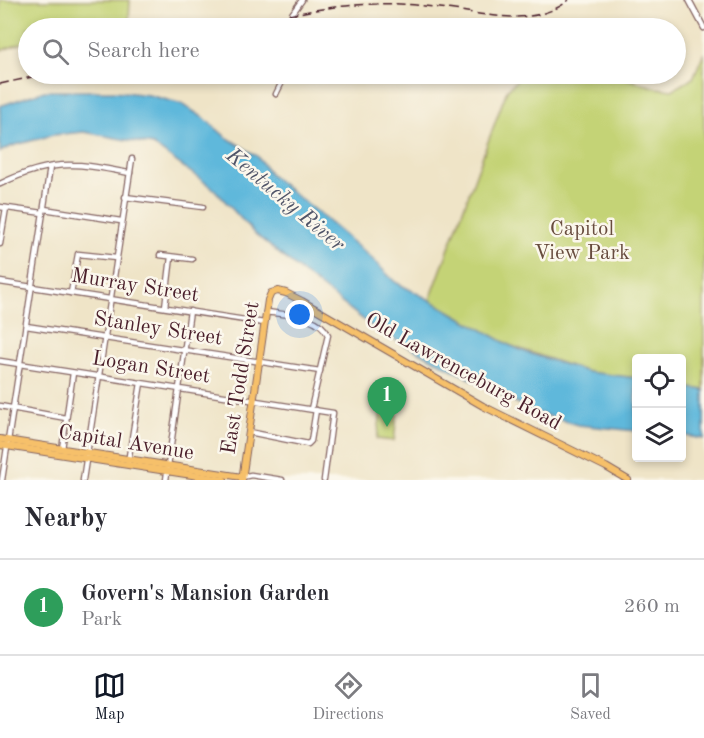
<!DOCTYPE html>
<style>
body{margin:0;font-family:"Old Standard TT",serif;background:#f7f7f7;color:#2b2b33}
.controls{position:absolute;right:18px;bottom:18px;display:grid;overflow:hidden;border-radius:6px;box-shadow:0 3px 9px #0003}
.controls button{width:54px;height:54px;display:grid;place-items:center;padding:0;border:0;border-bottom:2px solid #e1e1e2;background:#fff;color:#2b2b33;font:30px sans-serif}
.you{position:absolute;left:300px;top:315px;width:21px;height:21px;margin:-15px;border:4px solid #fff;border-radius:50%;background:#1a73e8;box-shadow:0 0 0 9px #1a73e833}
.badge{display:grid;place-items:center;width:39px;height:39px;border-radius:50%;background:#111827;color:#fff;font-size:20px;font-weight:700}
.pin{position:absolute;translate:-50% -50px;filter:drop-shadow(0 2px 3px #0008)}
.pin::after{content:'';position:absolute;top:32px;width:21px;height:18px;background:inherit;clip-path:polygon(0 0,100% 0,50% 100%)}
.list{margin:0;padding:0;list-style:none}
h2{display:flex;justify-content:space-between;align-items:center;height:78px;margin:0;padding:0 24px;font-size:26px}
h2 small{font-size:20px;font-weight:400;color:#7c7c81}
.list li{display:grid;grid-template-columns:39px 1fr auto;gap:18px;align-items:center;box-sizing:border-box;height:96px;padding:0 24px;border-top:2px solid #e1e1e2}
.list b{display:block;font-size:22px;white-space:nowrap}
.list p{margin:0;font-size:20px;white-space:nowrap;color:#7c7c81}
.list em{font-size:20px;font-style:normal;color:#7c7c81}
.icon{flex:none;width:33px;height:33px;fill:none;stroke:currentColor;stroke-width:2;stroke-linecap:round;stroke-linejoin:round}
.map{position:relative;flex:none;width:704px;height:480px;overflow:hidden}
.search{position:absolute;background:#fff;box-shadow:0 3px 9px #0003;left:18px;right:18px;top:18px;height:66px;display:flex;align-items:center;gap:15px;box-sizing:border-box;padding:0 21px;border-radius:33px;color:#7c7c81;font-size:22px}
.sheet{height:174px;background:#fff}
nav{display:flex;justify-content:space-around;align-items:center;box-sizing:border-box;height:84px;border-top:2px solid #e1e1e2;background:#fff;font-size:16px;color:#7c7c81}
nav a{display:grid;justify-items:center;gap:3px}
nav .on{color:#111827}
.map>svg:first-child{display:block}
.green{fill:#c4d376;stroke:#877950;stroke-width:1.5}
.water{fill:#5eb8db;stroke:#546c83;stroke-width:1.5}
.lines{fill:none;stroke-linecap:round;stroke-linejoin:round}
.minor-casing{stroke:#846462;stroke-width:7}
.major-casing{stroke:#846462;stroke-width:8}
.minor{stroke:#fff;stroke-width:4.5}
.major{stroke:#f6c06b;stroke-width:6}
.rail{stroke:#4a1f2b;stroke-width:1.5;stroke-dasharray:9 4.5;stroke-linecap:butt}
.labels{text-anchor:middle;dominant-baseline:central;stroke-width:5;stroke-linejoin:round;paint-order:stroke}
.park-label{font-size:21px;fill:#684c3e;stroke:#fbf7ec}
.street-label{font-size:21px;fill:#4a1f2b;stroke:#fbf7ec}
.water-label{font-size:22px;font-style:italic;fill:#515569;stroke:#fbf7ec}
</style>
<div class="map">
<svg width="704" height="480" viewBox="0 0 704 480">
<rect width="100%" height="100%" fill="#fbf7ec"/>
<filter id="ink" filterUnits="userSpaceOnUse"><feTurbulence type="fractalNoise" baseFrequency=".0167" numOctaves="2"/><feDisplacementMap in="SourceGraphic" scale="12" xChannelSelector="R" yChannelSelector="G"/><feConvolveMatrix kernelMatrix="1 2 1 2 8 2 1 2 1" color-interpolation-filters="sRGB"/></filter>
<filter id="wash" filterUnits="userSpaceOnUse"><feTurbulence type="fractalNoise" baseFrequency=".008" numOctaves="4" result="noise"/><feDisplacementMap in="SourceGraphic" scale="24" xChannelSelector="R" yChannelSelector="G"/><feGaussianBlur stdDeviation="1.35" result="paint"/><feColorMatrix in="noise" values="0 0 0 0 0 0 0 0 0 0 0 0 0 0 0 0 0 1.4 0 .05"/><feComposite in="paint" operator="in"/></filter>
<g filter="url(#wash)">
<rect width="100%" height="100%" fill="#efe4c7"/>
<g class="green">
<polygon points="0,0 130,0 129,22 127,28 28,28 28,41 0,51"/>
<polygon points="704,53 704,390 682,387 682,358 636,358 636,378 588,372 509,345 430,300 507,90 523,74 611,74 657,88 672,90 693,78"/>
<polygon points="381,412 397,414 394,441 377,439"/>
</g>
<g class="water">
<polygon points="44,91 115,91 149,95 182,104 204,118 226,137 257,156 271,175 323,217 371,258 395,282 430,300 509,345 528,353 588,372 636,378 636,431 578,425 532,411 377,330 303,273 254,233 214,189 153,145 84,132 53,135 12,146 0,152 0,106"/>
<polygon points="682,387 704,390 704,439 682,435"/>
</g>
</g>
<g filter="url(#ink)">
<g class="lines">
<g class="minor-casing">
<g id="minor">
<polyline points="689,0 704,28"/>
<polyline points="290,28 292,14 302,0"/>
<polyline points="276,94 286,74"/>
<path d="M0,184c22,-11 48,-20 73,-19 19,0 38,5 57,8"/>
<polyline points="125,197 203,207"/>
<polyline points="0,207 43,213"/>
<polyline points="44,209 121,221"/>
<polyline points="0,244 6,208"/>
<polyline points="160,255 192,259"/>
<polyline points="0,282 264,323"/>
<polyline points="71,293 78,254 116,258"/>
<polyline points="165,307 171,257"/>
<path d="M266,312c19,3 53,2 62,23l-17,74"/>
<polyline points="26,326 320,371"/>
<polyline points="0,361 333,413 324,480"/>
<polyline points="0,406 66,418"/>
<polyline points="249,432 308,444 311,441 316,410"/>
<polyline points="62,449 73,373"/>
<polyline points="128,462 141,383"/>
<polyline points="242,477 251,475 282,480"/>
<polyline points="2,480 50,167"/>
<polyline points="83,480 132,159"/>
<polyline points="166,480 190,311"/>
</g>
</g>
<g class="major-casing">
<g id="major">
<polyline points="0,439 242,477"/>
<polyline points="0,445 224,480"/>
<polyline points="242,480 268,300 271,293 278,291 286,293 302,301 483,406 606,467 628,480"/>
</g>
</g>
<use href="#minor" class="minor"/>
<use href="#major" class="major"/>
<g class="rail">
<path d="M236,28c45,-12 92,-23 140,-24 21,-1 43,1 64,4 42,5 93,21 129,-8"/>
<polyline points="0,84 46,74"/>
</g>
</g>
</g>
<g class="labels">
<g class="park-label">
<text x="582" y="229">Capitol<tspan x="582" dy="24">View Park</tspan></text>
</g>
<g class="street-label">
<text transform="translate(135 286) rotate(9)">Murray Street</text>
<text transform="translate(158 329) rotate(9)">Stanley Street</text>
<text transform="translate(151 368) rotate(9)">Logan Street</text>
<text transform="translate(463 372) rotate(29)">Old Lawrenceburg Road</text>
<text transform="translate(241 378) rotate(-81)">East Todd Street</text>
<text transform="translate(126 443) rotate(9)">Capital Avenue</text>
</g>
<g class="water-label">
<text transform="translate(285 200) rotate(40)">Kentucky River</text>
</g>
</g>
</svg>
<div class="controls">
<button><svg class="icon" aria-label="locate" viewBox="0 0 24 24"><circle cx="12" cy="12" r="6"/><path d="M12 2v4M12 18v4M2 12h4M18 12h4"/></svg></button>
<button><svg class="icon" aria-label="layers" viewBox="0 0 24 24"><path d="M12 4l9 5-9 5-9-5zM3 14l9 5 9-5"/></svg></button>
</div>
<div class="you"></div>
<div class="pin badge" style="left:387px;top:427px;background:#2e9e5b">1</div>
<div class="search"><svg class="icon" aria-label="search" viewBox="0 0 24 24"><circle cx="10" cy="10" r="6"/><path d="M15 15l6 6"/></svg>Search here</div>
</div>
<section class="sheet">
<h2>Nearby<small></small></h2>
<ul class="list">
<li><span class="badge" style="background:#2e9e5b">1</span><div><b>Govern's Mansion Garden</b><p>Park</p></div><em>260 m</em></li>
</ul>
</section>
<nav>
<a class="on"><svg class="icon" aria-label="map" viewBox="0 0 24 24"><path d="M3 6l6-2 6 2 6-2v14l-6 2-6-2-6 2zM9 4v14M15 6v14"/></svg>Map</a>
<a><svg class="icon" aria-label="directions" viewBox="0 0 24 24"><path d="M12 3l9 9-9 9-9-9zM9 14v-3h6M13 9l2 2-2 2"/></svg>Directions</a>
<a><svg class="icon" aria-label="saved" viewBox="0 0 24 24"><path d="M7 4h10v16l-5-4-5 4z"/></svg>Saved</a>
</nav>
